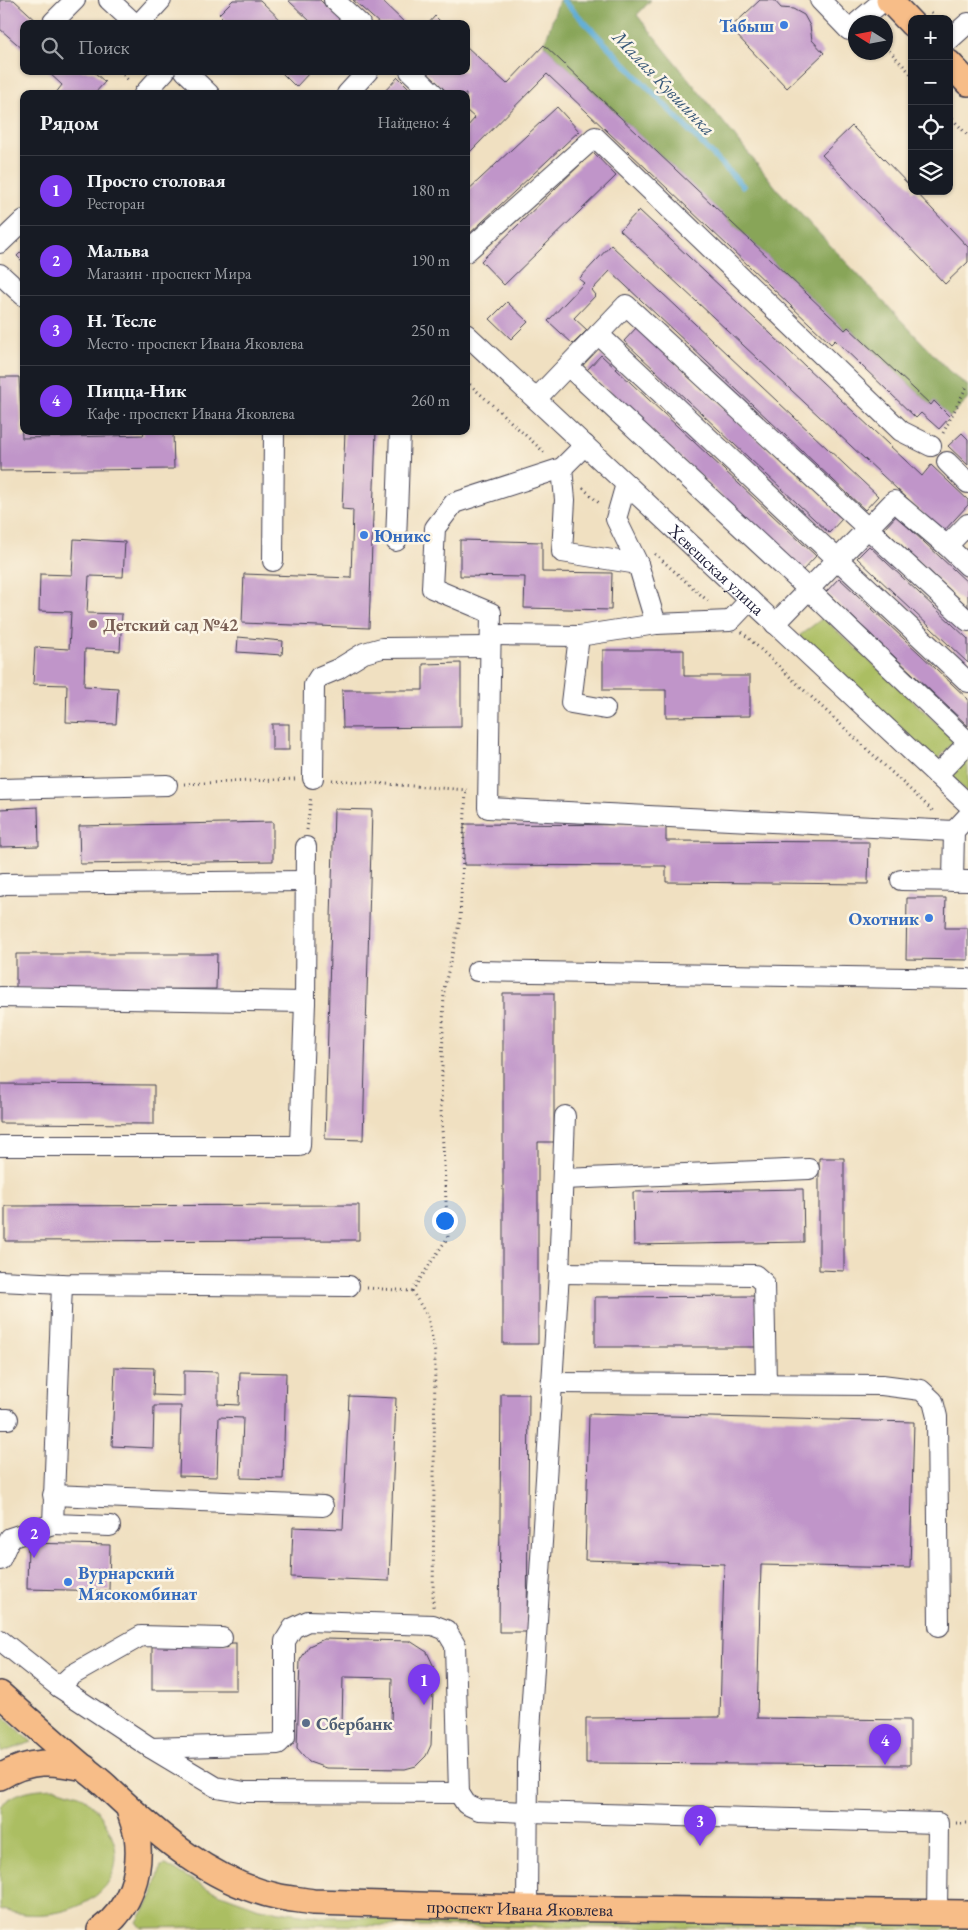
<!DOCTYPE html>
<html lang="ru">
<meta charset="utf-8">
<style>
body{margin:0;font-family:"EB Garamond",serif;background:#20242c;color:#f1f3f6}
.controls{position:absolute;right:15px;top:15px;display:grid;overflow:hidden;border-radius:10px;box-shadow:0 1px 4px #0004}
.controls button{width:45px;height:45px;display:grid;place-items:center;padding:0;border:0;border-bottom:1px solid #363941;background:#171b24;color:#f1f3f6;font:25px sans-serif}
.compass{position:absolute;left:848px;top:15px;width:45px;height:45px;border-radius:50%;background:#171b24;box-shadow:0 1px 4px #0004;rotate:281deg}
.you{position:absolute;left:444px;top:1220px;width:18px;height:18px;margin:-12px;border:4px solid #fff;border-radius:50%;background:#1a73e8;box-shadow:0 0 0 8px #1a73e833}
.badge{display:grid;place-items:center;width:32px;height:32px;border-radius:50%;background:#7c3aed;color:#fff;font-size:16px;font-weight:700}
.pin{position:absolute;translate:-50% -41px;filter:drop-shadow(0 1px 2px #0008)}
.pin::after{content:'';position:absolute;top:26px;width:18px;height:15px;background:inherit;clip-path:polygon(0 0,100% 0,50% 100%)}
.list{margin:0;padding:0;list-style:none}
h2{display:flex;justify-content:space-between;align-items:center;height:65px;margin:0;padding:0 20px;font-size:21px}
h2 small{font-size:16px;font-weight:400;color:#9ea1a6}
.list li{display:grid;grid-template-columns:32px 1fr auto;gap:15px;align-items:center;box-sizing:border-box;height:70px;padding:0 20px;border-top:1px solid #363941}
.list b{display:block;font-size:19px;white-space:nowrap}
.list p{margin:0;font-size:16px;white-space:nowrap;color:#9ea1a6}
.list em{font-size:16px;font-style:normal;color:#9ea1a6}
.icon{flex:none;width:28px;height:28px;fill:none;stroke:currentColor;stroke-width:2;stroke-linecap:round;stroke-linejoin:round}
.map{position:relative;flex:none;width:968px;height:1930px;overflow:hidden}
.search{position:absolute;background:#171b24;box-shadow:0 1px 4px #0004;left:20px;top:20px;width:450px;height:55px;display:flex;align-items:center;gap:12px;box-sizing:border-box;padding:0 18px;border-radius:10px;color:#9ea1a6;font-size:19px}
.panel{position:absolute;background:#171b24;box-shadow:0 1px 4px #0004;left:20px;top:90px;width:450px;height:345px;border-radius:10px}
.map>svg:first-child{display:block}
.green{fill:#abbe62;stroke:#66704e}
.forest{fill:#88a558;stroke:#55644a}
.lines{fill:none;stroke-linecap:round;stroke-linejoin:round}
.stream{stroke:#5babd5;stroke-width:5.5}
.building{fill:#c095c9;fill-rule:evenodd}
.minor-casing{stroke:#413e4f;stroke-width:22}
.major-casing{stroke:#413e4f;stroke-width:28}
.path{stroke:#413e4f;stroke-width:3;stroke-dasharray:1 4;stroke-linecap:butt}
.minor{stroke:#fff;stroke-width:20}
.major{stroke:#f7bd88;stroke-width:25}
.shop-dot{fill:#3f7fe0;stroke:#fcf5e5;stroke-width:2}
.education-dot{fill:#8d6e63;stroke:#fcf5e5;stroke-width:2}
.service-dot{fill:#5c6f8a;stroke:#fcf5e5;stroke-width:2}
.labels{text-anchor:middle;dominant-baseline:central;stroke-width:5;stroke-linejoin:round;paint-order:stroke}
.shop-label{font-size:18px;font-weight:bold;fill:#366cbe;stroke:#fcf5e5;text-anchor:end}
.street-label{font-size:18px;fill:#22223b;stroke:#fcf5e5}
.education-label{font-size:18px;font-weight:bold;fill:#785e54;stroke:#fcf5e5;text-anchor:start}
.service-label{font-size:18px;font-weight:bold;fill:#4e5e75;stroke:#fcf5e5;text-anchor:start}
.water-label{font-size:19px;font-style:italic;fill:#395979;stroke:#fcf5e5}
</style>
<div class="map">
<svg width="968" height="1930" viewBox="0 0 968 1930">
<rect width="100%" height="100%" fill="#fcf5e5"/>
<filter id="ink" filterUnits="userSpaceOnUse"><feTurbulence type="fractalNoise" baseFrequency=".02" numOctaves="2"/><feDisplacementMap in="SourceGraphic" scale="10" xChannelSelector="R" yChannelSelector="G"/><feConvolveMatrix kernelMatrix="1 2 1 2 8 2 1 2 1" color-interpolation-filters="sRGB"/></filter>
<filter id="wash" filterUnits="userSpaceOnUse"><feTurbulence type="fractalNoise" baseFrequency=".0096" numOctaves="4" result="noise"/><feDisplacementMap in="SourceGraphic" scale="20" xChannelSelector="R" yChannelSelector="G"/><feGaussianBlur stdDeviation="1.12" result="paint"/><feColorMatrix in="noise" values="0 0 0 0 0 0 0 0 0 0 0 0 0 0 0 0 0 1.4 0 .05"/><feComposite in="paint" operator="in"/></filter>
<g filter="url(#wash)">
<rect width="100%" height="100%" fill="#f0e0c1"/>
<g class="green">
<polygon points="823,618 955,740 937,760 799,636"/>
<polygon points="968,753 968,793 950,775"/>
<polygon points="0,1714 32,1742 0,1753"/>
<path d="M57,1788c7,3 15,4 22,7 11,6 20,17 26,27 41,67 -41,108 -105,87v-103c18,-16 33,-17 57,-18z"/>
<polygon points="166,1865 210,1890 259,1908 321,1917 968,1923 968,1930 296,1925 142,1928 137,1922 153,1895 161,1866"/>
</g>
<polygon class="forest" points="559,0 651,0 637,15 778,190 949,371 968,386 968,399 950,417 934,401 931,405 849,327 845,330 544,45"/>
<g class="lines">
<polyline class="stream" points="563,0 743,186"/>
</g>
<g id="blocks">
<g class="building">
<polygon points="0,0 14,0 40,24 24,24 24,50 0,29"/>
<polygon points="233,0 260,0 285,24 229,24 219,14"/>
<polygon points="288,0 320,0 345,24 313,24"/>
<polygon points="353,0 381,0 406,24 380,24"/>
<polygon points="760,0 774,0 781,8 793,9 804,15 810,26 812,40 824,53 787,88 730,28"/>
<polygon points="435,16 443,24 428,24"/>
<polygon points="544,45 845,330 848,327 931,405 934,401 950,417 939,429 921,413 916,418 835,340 831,344 547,74 466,156 466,128 475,118 466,110 466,94 449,94 425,71 466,71 466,46 507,84"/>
<polygon points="47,71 93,71 105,82 94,94 55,94 62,85"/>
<polygon points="280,71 311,71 296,87"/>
<polygon points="398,77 415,94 382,94"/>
<polygon points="557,107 579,131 466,237 466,192"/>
<polygon points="852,126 912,188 912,191 915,191 968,247 968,262 945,284 822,155"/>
<polygon points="593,152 616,176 504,285 481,261"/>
<polygon points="639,210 922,476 931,465 968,500 968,505 943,532 620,230"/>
<polygon points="611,245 878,496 865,510 610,271 592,290 596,295 574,318 587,330 573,344 548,321 584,283 579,279"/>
<polygon points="24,249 24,263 17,256"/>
<polygon points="507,302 528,322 511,339 490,319"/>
<polygon points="637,327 842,519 829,533 624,341"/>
<polygon points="601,355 816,556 802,571 587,370"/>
<polygon points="0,377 19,377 22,438 144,435 143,431 173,431 174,469 0,471"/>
<polygon points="345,431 376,431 369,628 242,623 244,574 351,578 353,510 342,509"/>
<polygon points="962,433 968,439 968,465 948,446"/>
<polygon points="896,516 968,583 968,607 884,529"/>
<polygon points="74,539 125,542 123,577 89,576 87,613 122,614 120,651 85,649 84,686 118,688 116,724 66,722 67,685 33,684 35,647 69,649 71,612 39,611 40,574 72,575"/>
<polygon points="460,540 542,542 542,572 612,573 611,610 524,608 525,577 460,576"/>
<polygon points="869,546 968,639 968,663 857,558"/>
<polygon points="839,578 968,699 968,726 826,592"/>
<polygon points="238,637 283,641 282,655 237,652"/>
<polygon points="603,650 684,650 684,676 750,676 750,716 666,717 666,690 603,690"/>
<polygon points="461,663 461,727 343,728 342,690 423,690 423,664"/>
<rect x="272" y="724" width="17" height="26"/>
<polygon points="38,807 39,846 0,847 0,809"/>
<polygon points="334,809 372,810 363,1140 325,1139"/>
<polygon points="273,822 273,861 80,864 79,826"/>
<polygon points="464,824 666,825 666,841 869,842 868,884 666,882 666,866 464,865"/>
<polygon points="907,898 946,898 945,928 968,928 968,960 906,959"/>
<polygon points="16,954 217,954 216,989 16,990"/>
<polygon points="503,993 554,993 554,1142 538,1142 538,1344 503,1344"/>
<polygon points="0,1084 154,1085 154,1124 0,1123"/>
<polygon points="819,1158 844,1158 844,1271 819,1270"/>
<polygon points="803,1189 804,1242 634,1245 633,1192"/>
<polygon points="359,1205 359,1240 5,1241 5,1206"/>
<polygon points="756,1296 756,1347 595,1347 595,1297"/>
<polygon points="115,1367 154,1368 153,1395 184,1396 184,1371 218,1372 218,1404 239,1405 240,1372 286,1373 283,1479 241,1478 243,1418 219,1417 217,1477 179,1476 181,1406 154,1406 153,1448 112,1446"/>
<polygon points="501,1394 529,1394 527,1632 499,1632"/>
<polygon points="349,1396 396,1398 389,1581 291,1577 293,1527 343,1529"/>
<polygon points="589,1414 914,1422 910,1568 761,1565 757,1718 910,1720 910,1765 586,1763 586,1718 720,1717 724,1564 585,1560"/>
<polygon points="28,1543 110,1545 109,1591 27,1589"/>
<path d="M324,1639l86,2 17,11 7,15 -3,78 -5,11 -10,10 -11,3 -79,-1 -17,-6 -12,-14 3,-88 9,-14zM343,1677l49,1 -1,48 -49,-1z"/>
<rect x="152" y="1643" width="84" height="47"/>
</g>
</g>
</g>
<g filter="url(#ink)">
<use href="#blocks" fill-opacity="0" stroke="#413e4f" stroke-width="1"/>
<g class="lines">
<g class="minor-casing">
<g id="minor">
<polyline points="109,0 135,24"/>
<polyline points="334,0 360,24"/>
<polyline points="820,0 849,30 856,24"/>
<polyline points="53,22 75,0"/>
<polyline points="858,22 884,0"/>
<polyline points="139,24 161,0"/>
<polyline points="949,40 968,23"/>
<polyline points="185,71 209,94"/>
<polyline points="410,71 434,94"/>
<polyline points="144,94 165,71"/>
<polyline points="347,94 368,71"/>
<polyline points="0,243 24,220"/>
<polyline points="466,252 595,137 901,431 931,446"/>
<polyline points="0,274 24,296"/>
<path id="s1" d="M466,334l502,470"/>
<polyline points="598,334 968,682"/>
<polyline points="568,366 808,589 968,742"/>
<polyline points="536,399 626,305 968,621"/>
<polyline points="585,445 562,468 454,503 435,528 432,588 491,613 488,808 954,831"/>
<polyline points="947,462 968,483"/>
<polyline points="562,468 565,500 562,552 638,564"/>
<polyline points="626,484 616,519 638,564 656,624 730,621 750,600"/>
<polyline points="396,541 400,431"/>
<polyline points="947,546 968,566"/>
<polyline points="273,561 274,431"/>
<polyline points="775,624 894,501 947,546 968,524"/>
<polyline points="491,635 579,636"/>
<polyline points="605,709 571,703 579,636 656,624"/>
<polyline points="937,775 968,743"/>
<polyline points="313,778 314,685 319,677 338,669 364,653 382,648 490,647"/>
<polyline points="0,789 167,785"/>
<polyline points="901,880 968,881"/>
<polyline points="953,881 954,831 968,816"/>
<polyline points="0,886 2,884 306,881"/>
<polyline points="477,971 968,979"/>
<polyline points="0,997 305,1002"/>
<polyline points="0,1146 300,1146 305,1002 306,847"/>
<polyline points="563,1179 809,1169"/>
<polyline points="559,1273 755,1275 764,1283 766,1384"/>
<polyline points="0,1281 62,1284 349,1286"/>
<polyline points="551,1383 882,1385 921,1390 933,1401 937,1417 939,1626"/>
<polyline points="0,1419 8,1419"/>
<polyline points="53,1495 323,1506"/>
<polyline points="53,1524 110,1526"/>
<polyline points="0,1560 10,1538 53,1524 62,1284"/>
<polyline points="0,1640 59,1687 151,1748 216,1787 245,1792 459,1793"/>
<polyline points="59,1687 72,1675 141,1636 222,1638"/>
<polyline points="151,1748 278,1744 285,1737 285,1641 293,1628 308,1621 433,1625 446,1630 455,1645 459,1793 466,1804 479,1810 528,1812 938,1823 937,1913"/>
<polyline points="527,1908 528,1763 559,1273 565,1116"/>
</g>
</g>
<g class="major-casing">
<g id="major">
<polyline points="889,0 912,24"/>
<polyline points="949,63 968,83"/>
<path id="s2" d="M0,1694c28,25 55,49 83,73 8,7 18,14 26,22 49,46 102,94 171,108 11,2 22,3 33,5l214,6 441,5"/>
<path d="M0,1777c30,-18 52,-16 85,-9"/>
<path d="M100,1930c31,-21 42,-59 37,-95 -2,-8 -6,-18 -8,-26"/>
</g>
</g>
<g class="path">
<polyline points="931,13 937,19"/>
<polyline points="886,47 912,75"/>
<polyline points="120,71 130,82"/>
<polyline points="949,115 968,136"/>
<polyline points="466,381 545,453"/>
<polyline points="943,433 968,384"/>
<polyline points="583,488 600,504"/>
<polyline points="655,554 710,603"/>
<polyline points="742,632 933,811"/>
<polyline points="332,780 467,790"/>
<polyline points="184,784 295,779"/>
<polyline points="307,830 311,796"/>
<polyline points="367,1288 412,1291 428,1317 435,1353 433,1607"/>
<polyline points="412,1291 448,1237 441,1110 444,989 460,920 466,790"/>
<polyline points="956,1823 968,1823"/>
</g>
<use href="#minor" class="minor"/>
<use href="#major" class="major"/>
</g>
</g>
<g class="shop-dot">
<circle cx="784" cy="25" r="5"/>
<circle cx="364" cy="535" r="5"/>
<circle cx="929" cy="918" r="5"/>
<circle cx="68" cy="1582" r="5"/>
</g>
<circle class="education-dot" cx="93" cy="624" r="5"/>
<circle class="service-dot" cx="306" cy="1723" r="5"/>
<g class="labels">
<g class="shop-label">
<text x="774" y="25">Табыш</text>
<text x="374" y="535" text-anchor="start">Юникс</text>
<text x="919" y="918">Охотник</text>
<text x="78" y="1572" text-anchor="start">Вурнарский<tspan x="78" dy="21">Мясокомбинат</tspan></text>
</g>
<g class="street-label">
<text stroke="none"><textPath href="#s1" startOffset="344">Хевешская улица</textPath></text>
<text stroke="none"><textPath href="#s2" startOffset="590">проспект Ивана Яковлева</textPath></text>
</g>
<g class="education-label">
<text x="103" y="624">Детский сад №42</text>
</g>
<g class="service-label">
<text x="316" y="1723">Сбербанк</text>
</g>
<g class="water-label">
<text transform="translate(664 83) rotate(46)">Малая Кувшинка</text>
</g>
</g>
</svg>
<div class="controls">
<button>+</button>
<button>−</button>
<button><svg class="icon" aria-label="locate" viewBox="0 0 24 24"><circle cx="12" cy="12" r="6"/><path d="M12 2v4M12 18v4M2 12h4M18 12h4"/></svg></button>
<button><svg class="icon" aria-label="layers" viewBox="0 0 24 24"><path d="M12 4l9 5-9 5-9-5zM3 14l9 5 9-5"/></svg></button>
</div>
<svg class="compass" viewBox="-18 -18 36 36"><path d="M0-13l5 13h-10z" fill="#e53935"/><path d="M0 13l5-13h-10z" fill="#9ea1a6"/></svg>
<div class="you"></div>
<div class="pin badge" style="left:424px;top:1705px">1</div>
<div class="pin badge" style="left:34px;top:1558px">2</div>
<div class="pin badge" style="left:700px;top:1846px">3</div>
<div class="pin badge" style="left:885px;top:1765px">4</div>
<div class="search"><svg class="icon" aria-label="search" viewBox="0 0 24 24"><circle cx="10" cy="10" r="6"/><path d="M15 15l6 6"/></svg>Поиск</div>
<section class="panel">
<h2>Рядом<small>Найдено: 4</small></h2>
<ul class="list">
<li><span class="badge">1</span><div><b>Просто столовая</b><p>Ресторан</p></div><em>180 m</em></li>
<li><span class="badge">2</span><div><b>Мальва</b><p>Магазин · проспект Мира</p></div><em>190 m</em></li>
<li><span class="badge">3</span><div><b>Н. Тесле</b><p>Место · проспект Ивана Яковлева</p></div><em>250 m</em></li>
<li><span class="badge">4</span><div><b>Пицца-Ник</b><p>Кафе · проспект Ивана Яковлева</p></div><em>260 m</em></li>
</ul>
</section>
</div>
